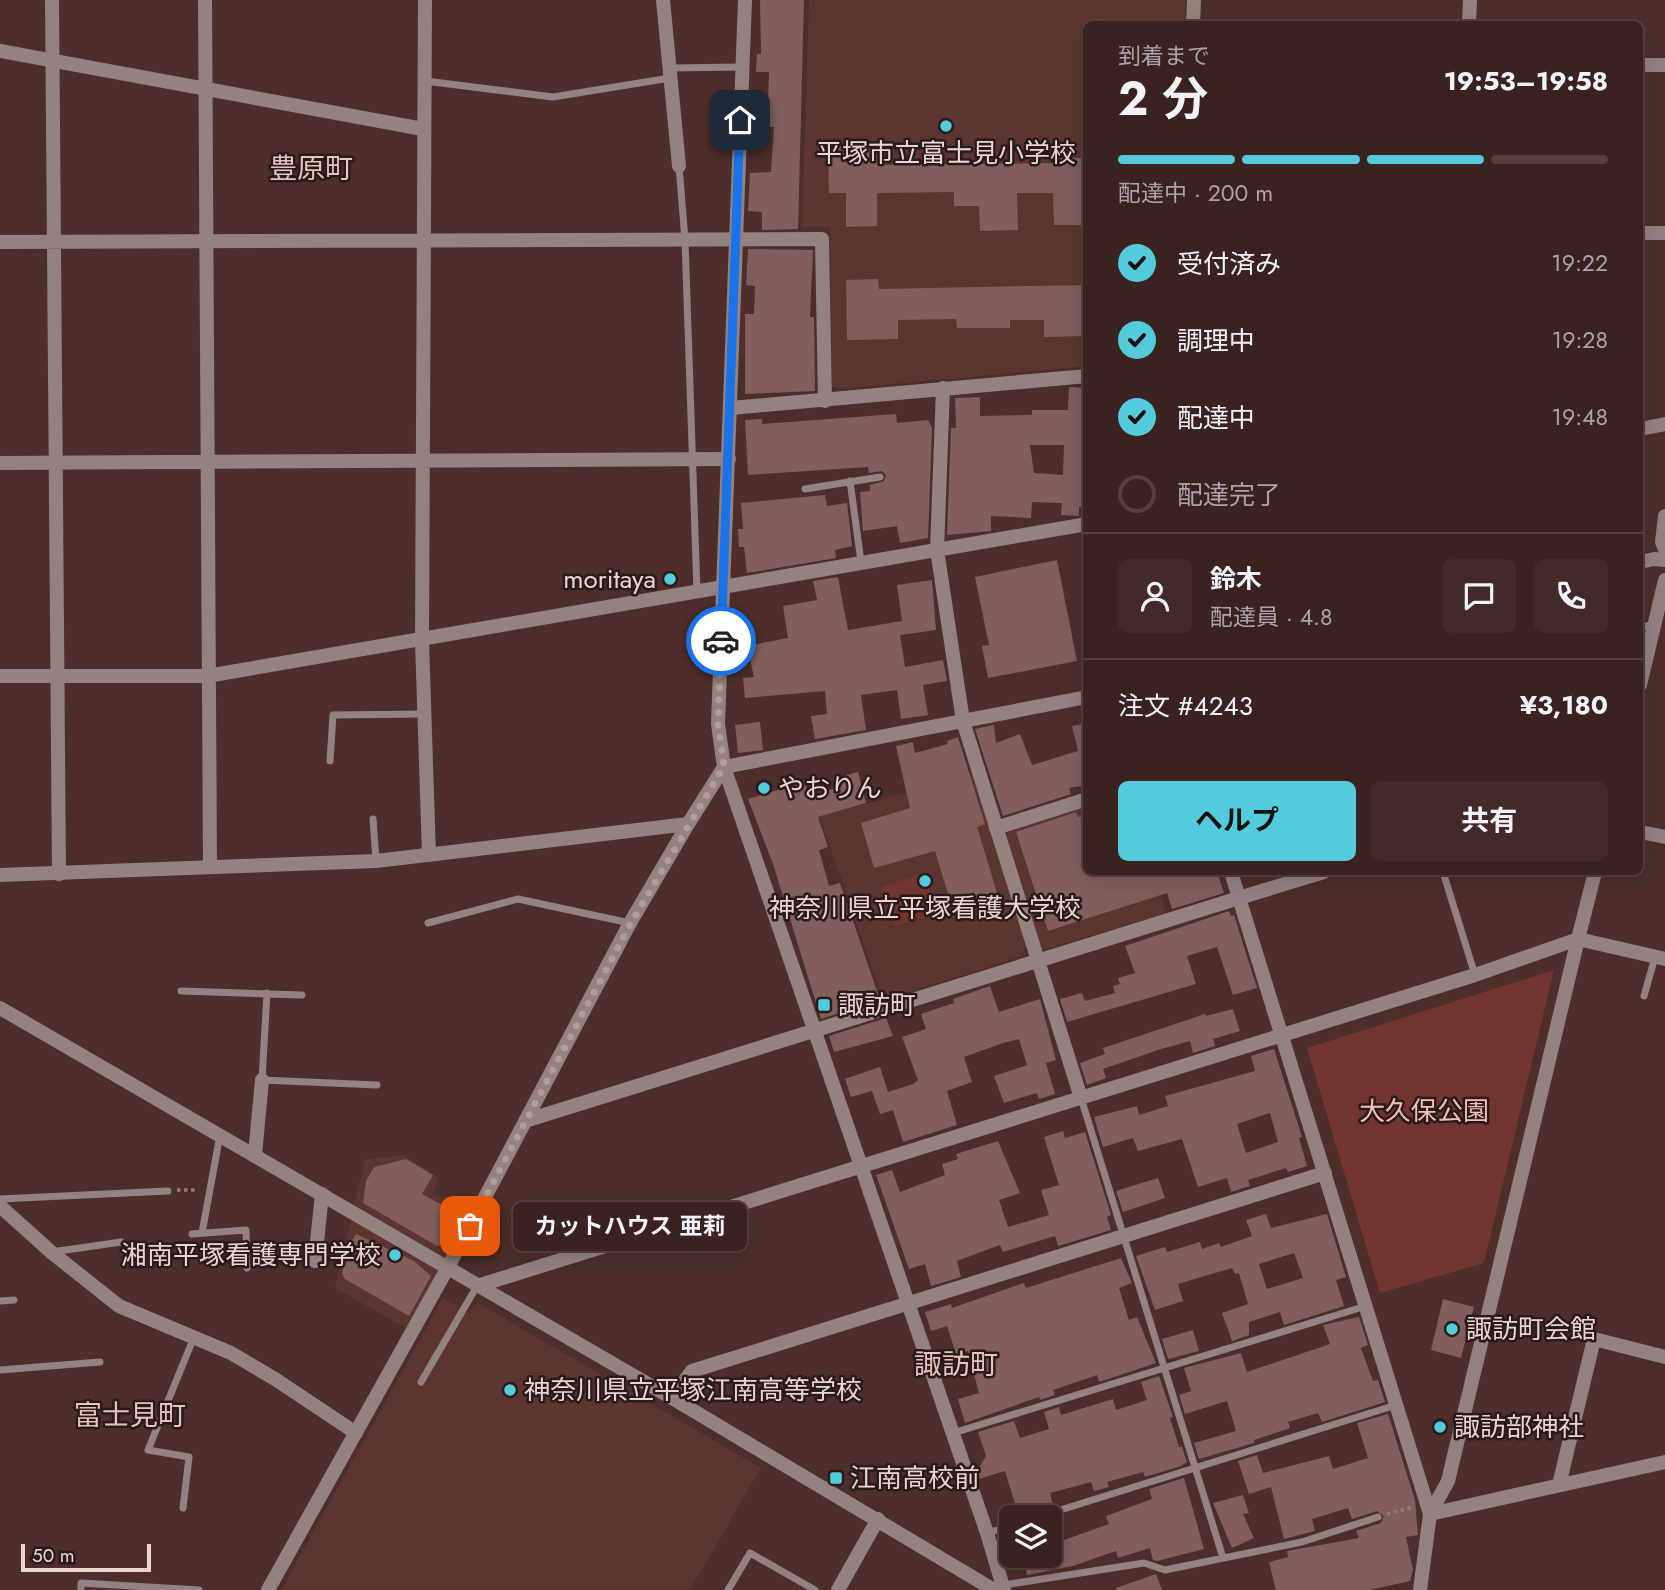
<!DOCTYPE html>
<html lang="ja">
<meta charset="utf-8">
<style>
:root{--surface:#3a2220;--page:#412a29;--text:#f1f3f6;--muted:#aba4a5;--line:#543f3e;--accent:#53cbdb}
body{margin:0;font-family:Jost,"Noto Sans JP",sans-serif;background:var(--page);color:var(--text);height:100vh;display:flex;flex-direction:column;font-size:26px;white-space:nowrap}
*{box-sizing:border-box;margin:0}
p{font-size:23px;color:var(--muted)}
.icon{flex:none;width:38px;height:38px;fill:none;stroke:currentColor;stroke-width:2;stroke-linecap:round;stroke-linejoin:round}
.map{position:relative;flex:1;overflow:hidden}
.drawer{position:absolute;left:1083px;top:21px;width:560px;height:854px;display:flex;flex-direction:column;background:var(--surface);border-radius:10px;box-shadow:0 7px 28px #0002,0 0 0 2px var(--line)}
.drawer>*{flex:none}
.controls{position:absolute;left:999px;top:1505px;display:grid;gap:14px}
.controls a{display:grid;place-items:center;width:63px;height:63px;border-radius:10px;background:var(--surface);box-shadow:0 7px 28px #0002,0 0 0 2px var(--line);font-size:35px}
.scale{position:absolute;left:21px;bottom:18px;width:130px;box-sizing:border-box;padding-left:7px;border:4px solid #ead5d2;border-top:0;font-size:19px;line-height:24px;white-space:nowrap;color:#ead5d2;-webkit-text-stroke:5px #291b19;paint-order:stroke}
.pin{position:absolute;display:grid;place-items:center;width:60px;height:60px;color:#fff;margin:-30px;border-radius:14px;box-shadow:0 4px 10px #0006}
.courier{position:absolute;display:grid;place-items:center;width:70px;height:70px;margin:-35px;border:5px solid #1a73e8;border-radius:50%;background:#fff;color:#222;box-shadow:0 2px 9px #0007}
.bubble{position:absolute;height:49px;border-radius:10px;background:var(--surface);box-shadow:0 7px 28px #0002,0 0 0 2px var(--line);font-size:23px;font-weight:700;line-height:49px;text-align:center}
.headline em{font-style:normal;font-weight:700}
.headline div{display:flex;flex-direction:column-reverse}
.headline{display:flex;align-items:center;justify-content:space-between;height:119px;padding:0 35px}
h1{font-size:46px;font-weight:700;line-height:52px}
.bar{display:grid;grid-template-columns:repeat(4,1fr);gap:10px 7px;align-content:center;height:84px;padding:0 35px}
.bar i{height:9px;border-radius:5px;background:var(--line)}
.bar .active{background:var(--accent)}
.bar p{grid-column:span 4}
.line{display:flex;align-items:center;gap:18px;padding:0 35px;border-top:2px solid var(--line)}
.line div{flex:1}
.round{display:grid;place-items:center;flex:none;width:74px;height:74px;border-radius:10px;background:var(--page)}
ol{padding:0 35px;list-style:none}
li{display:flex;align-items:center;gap:21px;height:77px}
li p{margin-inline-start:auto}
li .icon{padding:7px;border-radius:50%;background:var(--accent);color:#111;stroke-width:4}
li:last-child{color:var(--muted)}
li i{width:38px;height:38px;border:4px solid var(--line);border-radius:50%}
.action{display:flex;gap:14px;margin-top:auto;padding:14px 35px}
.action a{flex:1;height:80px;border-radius:10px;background:var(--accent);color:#111;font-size:28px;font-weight:700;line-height:80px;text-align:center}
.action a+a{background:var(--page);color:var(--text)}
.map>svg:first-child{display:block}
</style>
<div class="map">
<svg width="1665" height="1590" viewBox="0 0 1665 1590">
<rect width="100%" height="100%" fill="#4d2e2a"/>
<path fill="#5c3530" d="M809,0H1185V24H1087V366L840,389L832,386L830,227H802Z
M974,773L1027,945L1020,957L883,1001L820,817Z
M1087,805V872H1153L1166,913L1044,950L1038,947L1006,836L1009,830Z
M403,1155L439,1178L433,1194L472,1207L408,1329L335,1288L365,1159Z
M443,1298L468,1313L478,1303L761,1468L690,1590H281Z"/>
<path fill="#72352f" d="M924,873L937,914L894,927L881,887Z
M1554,970L1484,1263L1380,1293L1307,1048Z"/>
<path fill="#815e5a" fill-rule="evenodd" d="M760,0H804L798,229L762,230V212L748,211L750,173L771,172L774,127H767L769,72H756L757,54H761Z
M877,145V165L1053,163V158H1087V225H1054L1053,193H1017L1018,230L980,231L979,206H954V192L877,193V226L846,227V193H829L828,146Z
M748,249L813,250L810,317H814L815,391L745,394V314H754L755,286L746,285Z
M878,279L879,289L1087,285V336L1044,337V320H1010V328H957L956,319L898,320V339L847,340L846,280Z
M1069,387L1087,388V507H1079V516L1061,515L1062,503L1032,502L1031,518L991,516V531L947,535L951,428H956L955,398L980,397V416L1032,415V410H1068ZM1030,445H1064L1063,475L1034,473Z
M896,414L897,423L928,420L932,428L928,538L900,543L897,526L863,531L860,492L870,491V485L884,481L886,475L882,471L869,473L868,467L748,475L745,420L762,419V424Z
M825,495L827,506L847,503L852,546L835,550L836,558L747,573L744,547H739L738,529H743L741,503Z
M1057,560L1077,661L988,678L982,646L989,645L975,577Z
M838,577L848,630L902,621L897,585L932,580L936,630L900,635L905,667L943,660L947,681L923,685L928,715L901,719L897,690L861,695L866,730L815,739L811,716L827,714L825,691L745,698L743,678L754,677L747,646L788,638L783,606L817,600L813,581Z
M760,722L763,750L738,753L735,725Z
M1087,723V785L1069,788L1071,794L1003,816L975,729L994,725L996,743L1020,734L1032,765L1078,751L1072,726Z
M958,737L985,824L977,827L998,896L953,910L935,851L874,868L861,823L910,808L896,746L913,742L915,753L948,744L947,741Z
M858,772L866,803L818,817L828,847L819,850L829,886L840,883L880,1000L821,1019L773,864L748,799L804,782L809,796L839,787L836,778Z
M1076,812L1078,817L1087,815V872H1217L1224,893L1172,909L1167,893L1048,931L1016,832Z
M1229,911L1231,916L1234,915L1257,988L1233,995L1217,947L1187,956L1196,984L1067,1022L1060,999L1082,993L1085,1001L1115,993L1113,986L1120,984L1118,978L1135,973L1125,946Z
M990,986L999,1012L1040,999L1056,1060L1046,1063L1055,1094L1039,1099L1037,1093L1004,1103L994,1076L1027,1065L1019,1039L1003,1043L964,1057L972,1082L947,1091L957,1125L903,1142L893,1110L880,1114L872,1091L851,1097L845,1079L880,1067L888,1092L913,1084L918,1080L902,1037L926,1029L921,1014L954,1003L953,999Z
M1233,1009L1240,1031L1213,1039L1215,1046L1193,1053L1190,1041L1161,1049L1103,1069L1106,1078L1087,1085L1080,1063L1105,1054L1103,1048L1205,1014L1206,1016Z
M886,1018L893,1036L834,1052L829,1036Z
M1274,1049L1302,1137L1299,1138L1307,1166L1288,1172L1286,1168L1248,1180L1250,1186L1231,1192L1227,1178L1198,1187L1182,1139L1138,1151L1133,1138L1103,1147L1094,1117L1137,1106L1139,1115L1168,1106L1165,1096L1255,1071L1251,1056ZM1270,1113L1278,1142L1246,1153L1237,1124Z
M1063,1131L1065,1138L1085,1132L1111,1215L1107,1217L1111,1230L1058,1246L1055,1236L1003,1252L1000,1245L957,1261L961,1277L931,1286L925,1264L909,1269L876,1175L892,1170L900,1192L945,1175L942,1164L958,1159L956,1154L998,1141L1020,1193L999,1200L1008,1227L1049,1215L1041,1190L1059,1185L1044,1137Z
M406,1159L433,1175L422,1194L462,1216L446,1244L437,1246L363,1203L366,1181L374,1167Z
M1158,1178L1165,1198L1123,1212L1116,1191Z
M1266,1214L1271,1228L1327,1214L1346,1277L1336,1280L1344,1306L1284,1325L1280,1312L1249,1322V1335L1232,1341L1222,1313L1248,1304L1239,1273L1235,1274L1232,1268L1178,1284L1183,1301L1155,1310L1136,1256L1165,1247L1167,1252L1200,1242L1202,1249L1219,1243L1221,1247L1252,1236L1246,1220ZM1294,1253L1303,1278L1267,1289L1259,1264Z
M356,1234L414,1261L431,1276L409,1316L345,1279L342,1274L346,1256L344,1253Z
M1121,1258L1132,1283L1119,1288L1129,1320L1137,1317L1156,1363L1099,1382L1097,1375L1053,1390L1055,1395L1040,1400L1039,1397L965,1423L958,1399L979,1393L968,1351L956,1354L947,1326L931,1331L925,1312L951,1304L952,1308L1024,1283L1026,1288Z
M1443,1299L1474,1307L1461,1358L1431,1350Z
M1359,1317L1368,1345L1361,1348L1373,1381L1378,1380L1385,1402L1322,1422L1318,1413L1288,1422L1290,1428L1254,1440V1443L1199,1459L1194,1443L1236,1431L1227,1401L1185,1414L1179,1395L1191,1391L1184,1368L1241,1353L1247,1372L1330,1344L1323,1325Z
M1193,1330L1199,1351L1168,1359L1162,1339Z
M1159,1376L1173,1417L1170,1418L1179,1447H1182L1187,1462L1181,1466L1145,1477L1143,1472L1107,1482L1109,1487L1094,1491L1091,1482L1050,1493L1053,1506L1019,1517L1005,1471L979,1479L976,1473L986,1456L978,1432L1014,1421L1020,1438L1049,1429L1044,1412L1059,1407L1061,1415L1113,1399L1116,1410L1147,1400L1141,1382Z
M1388,1414L1415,1500L1418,1535L1406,1537L1413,1570L1410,1581L1369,1590H1276L1269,1562L1288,1557L1287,1551L1359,1538L1356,1531L1381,1523L1384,1516L1377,1511L1352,1519L1348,1508L1312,1519L1315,1531L1284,1539L1271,1487L1249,1494L1238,1461L1257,1455L1263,1473L1329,1456L1333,1469L1368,1458L1357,1423Z
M1184,1478L1204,1549L1157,1561L1153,1560L1150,1548L1118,1558L1116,1551L1073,1566L1027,1575L1023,1556H1050V1545L1109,1524L1106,1516L1152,1499L1149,1489Z
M1243,1495L1249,1513L1243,1514L1254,1538L1232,1548L1213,1503Z
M1156,1574L1162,1590H1116V1588Z"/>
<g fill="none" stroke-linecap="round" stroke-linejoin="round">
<path stroke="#937975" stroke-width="3.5" stroke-dasharray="3.5 3.5" stroke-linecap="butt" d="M177,1190H197
M1387,1514L1413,1507"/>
<path stroke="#938280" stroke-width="7" d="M669,68L742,67
M425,81L553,97L670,78
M679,166L685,240L697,592
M850,481L861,562
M805,489L880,477
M1640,628L1653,624
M330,761L333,715L424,714
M373,819L376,860
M1443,872L1475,975
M428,923L518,899L630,923
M181,991L302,995
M267,993L262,1080L377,1085
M1644,996L1655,957
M1081,1098L1223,1558
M0,1199L168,1191
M202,1233L220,1135
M192,1234L246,1230L247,1268
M52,1252L121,1242
M0,1301L14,1300
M0,1370L100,1362
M421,1382L477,1286
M953,1433L1366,1306
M183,1508L189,1457L148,1450L194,1337
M1038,1517L1396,1405
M987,1533L1012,1526
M1004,1585L1144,1563L1165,1570L1302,1542L1378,1517
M81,1590V1583L199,1590
M728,1590L750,1553L815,1590"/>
<path stroke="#938280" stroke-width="14" d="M52,0L59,874
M205,0L210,867
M425,0L422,641L429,855
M663,0L679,166
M1193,24L1194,0
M1469,24L1470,0
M0,51L423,129
M1640,65H1665
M1640,233H1665
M0,242L822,239L825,401
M943,388L937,550L963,721L1081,1098
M731,408L1087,376
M1640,429L1665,424
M0,463L729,459
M1640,562L1654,559L1665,560
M0,676H207L1087,524
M724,767L1087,697
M996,828L1087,799
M1640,832L1665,837
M1324,872L1239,898L1430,1514L1665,1462
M528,1120L1239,898L1231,872
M255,1155L262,1080
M0,1206L51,1252L119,1306L231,1353L275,1379L356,1433
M315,1261L322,1194
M672,1398L692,1371L1325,1173
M1559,1485L1594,1339L1665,1357
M268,1590L447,1269L630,923L688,824
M838,1590L878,1519
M1420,1590L1430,1514L1448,1481L1578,939L1665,959"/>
<path stroke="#938280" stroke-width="14" d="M745,0L718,724L724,767L987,1533L1004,1590
M1665,516L1662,542L1665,549
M1640,685L1665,580
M0,875L376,861L688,824L724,767
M0,1008L672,1398L994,1590
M477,1286L1475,975L1578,939L1595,872"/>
</g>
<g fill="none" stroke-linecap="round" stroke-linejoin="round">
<path stroke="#b39b97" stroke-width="7" stroke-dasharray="0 12.6" d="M470,1226L631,923L724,766L718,724L721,641"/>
<path stroke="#1a73e8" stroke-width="9" d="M721,641L740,120"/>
</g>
<g fill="#53cbdb" stroke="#291b19" stroke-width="2.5">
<circle cx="946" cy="126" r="7"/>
<circle cx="670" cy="579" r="7"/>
<circle cx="764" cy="788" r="7"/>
<circle cx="925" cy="881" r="7"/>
<rect x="817" y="998" width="14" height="14" rx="3.5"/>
<circle cx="395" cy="1255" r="7"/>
<circle cx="1452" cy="1329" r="7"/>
<circle cx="510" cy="1390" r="7"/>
<circle cx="1440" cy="1427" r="7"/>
<rect x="829" y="1471" width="14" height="14" rx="3.5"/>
</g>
<g text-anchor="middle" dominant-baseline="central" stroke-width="5" stroke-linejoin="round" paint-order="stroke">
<g font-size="26" fill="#ead5d2" stroke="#291b19" text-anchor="start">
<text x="946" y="153" text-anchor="middle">平塚市立富士見小学校</text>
<text x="656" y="579" text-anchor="end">moritaya</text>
<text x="778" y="788">やおりん</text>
<text x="925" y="908" text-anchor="middle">神奈川県立平塚看護大学校</text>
<text x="838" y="1005">諏訪町</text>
<text x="381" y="1255" text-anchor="end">湘南平塚看護専門学校</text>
<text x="1466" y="1329">諏訪町会館</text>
<text x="524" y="1390">神奈川県立平塚江南高等学校</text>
<text x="1454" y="1427">諏訪部神社</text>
<text x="850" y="1478">江南高校前</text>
</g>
<g font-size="26" fill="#f3bfb8" stroke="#291b19">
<text x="1424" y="1111">大久保公園</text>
</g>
<g font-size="28" fill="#eac2bc" stroke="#291b19">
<text x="311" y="168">豊原町</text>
<text x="956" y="1364">諏訪町</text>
<text x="130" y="1415">富士見町</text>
</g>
</g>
</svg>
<div class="controls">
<a><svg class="icon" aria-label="layers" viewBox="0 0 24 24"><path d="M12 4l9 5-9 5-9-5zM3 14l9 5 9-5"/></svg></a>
</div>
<div class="scale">50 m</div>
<div class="pin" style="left:470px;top:1226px;background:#ea580c"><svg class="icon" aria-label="bag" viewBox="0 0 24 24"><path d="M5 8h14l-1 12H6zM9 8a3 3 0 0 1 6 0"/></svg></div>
<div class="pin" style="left:740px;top:120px;background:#1f2937"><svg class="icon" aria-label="home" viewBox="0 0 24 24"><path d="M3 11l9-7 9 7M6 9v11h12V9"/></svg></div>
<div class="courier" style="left:721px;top:641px"><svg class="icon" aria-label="car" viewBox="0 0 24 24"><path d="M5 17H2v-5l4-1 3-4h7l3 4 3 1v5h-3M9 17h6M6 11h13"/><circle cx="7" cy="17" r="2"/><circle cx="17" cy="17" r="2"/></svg></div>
<div class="bubble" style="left:513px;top:1202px;width:234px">カットハウス 亜莉</div>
<section class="drawer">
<div class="headline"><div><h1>2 分</h1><p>到着まで</p></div><em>19:53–19:58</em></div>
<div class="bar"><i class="active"></i><i class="active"></i><i class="active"></i><i></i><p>配達中 · 200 m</p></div>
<ol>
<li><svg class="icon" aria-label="check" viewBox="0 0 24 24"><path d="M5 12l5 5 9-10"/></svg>受付済み<p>19:22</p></li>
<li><svg class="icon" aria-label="check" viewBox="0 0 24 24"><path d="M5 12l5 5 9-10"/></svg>調理中<p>19:28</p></li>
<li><svg class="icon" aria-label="check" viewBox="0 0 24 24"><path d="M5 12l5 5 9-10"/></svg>配達中<p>19:48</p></li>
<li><i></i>配達完了</li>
</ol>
<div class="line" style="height:126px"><a class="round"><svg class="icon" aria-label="person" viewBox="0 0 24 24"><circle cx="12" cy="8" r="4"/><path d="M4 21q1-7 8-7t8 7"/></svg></a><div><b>鈴木</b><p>配達員 · 4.8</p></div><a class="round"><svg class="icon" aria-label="chat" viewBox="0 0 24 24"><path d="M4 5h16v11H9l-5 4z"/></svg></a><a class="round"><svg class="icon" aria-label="phone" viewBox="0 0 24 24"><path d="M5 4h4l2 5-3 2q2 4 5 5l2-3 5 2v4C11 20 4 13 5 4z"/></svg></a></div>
<div class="line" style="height:91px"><div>注文 #4243</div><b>¥3,180</b></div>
<div class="action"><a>ヘルプ</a><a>共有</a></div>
</section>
</div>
